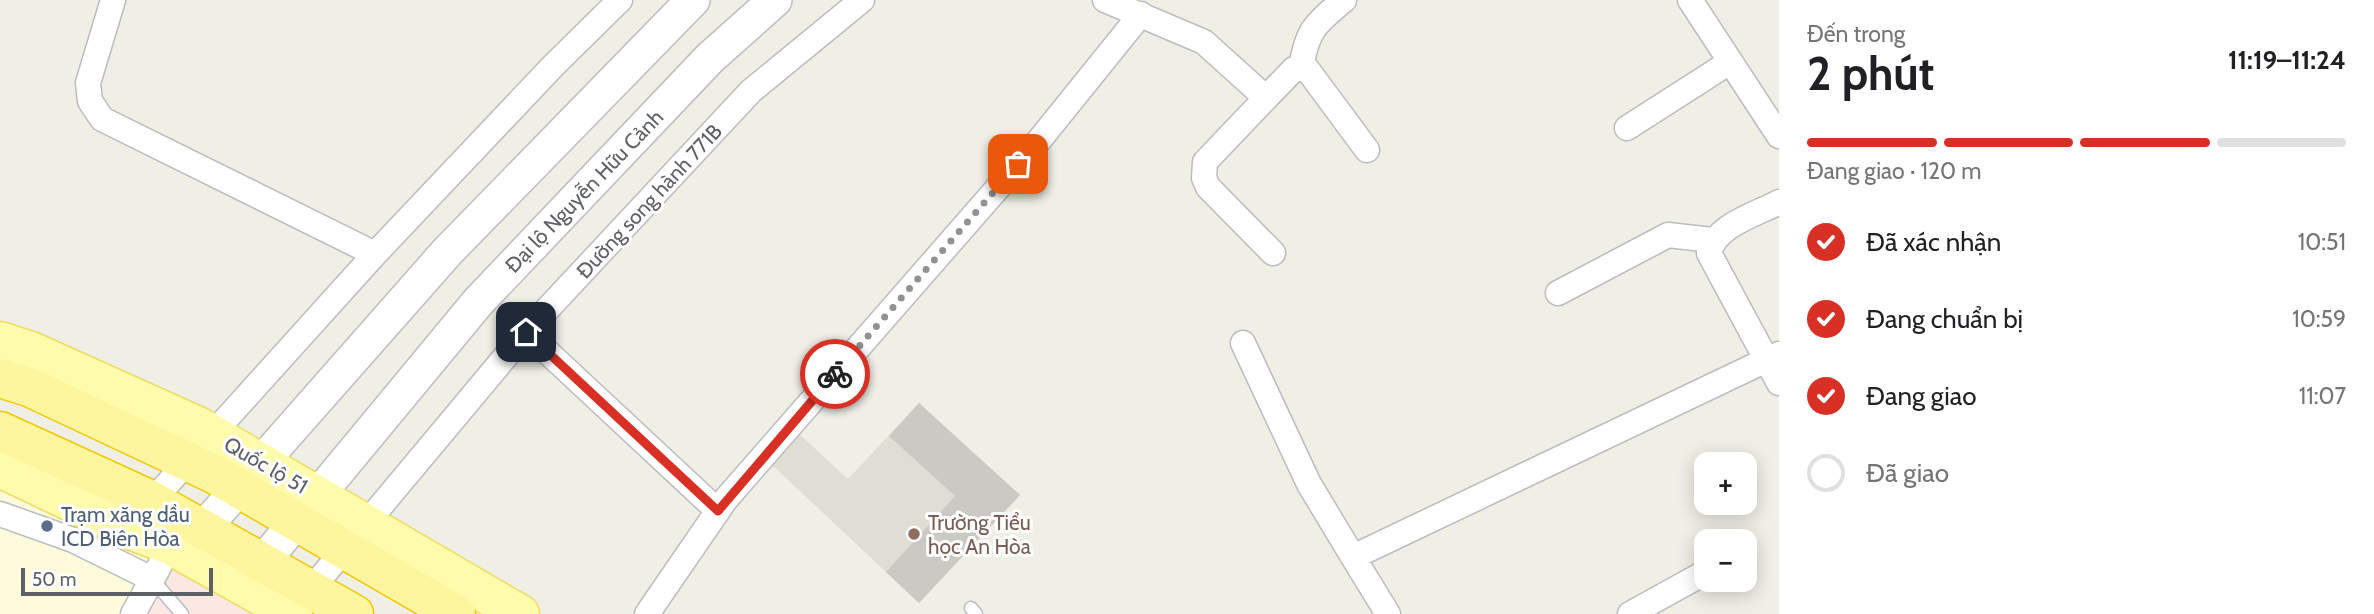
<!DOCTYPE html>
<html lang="vi">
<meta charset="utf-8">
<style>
:root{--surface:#fff;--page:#f6f6f6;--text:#202124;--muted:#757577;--line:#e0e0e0;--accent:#d93025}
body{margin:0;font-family:Cabin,sans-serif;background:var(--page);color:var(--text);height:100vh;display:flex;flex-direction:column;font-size:26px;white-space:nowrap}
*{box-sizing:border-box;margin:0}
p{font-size:23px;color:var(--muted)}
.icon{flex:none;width:38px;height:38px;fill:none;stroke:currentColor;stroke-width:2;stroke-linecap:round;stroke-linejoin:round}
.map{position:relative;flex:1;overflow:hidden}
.drawer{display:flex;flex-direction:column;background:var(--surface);width:595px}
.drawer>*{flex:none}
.buttons{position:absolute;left:1694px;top:452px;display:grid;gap:14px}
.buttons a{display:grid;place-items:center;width:63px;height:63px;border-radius:14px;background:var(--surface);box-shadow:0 4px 18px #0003;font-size:35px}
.scale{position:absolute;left:21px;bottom:18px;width:192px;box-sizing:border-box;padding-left:7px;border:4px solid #5d6066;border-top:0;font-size:19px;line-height:24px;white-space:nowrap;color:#5d6066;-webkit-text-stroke:5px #fff;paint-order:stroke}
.pin{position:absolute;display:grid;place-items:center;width:60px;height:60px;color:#fff;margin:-30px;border-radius:14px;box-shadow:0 4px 10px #0006}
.courier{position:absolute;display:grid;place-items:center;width:70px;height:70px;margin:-35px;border:5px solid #d93025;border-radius:50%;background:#fff;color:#222;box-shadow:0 2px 9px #0007}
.summary em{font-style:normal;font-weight:800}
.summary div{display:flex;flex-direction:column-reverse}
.summary{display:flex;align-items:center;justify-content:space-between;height:119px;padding:0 28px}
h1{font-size:46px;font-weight:800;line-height:52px}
.bar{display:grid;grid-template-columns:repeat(4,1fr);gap:10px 7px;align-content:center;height:84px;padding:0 28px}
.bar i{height:9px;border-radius:5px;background:var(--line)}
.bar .current{background:var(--accent)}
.bar p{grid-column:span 4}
ol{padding:0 28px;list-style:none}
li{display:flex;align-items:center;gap:21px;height:77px}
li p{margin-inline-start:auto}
li .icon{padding:7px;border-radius:50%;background:var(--accent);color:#fff;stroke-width:4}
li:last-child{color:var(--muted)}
li i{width:38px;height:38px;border:4px solid var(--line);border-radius:50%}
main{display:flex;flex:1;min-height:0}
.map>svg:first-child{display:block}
</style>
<main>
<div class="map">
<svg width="1779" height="614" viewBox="0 0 1779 614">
<rect width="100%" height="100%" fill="#efefe6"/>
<path fill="#fefadc" d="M0,483L156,555L123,614H0Z"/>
<path fill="#dfded4" d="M919,403L1020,495L919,603L770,463L797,432L848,479Z"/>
<path fill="#fbe8e3" d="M171,562L265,614H144Z"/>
<path fill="#cac9c3" d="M919,403L1020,495L919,603L886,572L955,496L889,436Z"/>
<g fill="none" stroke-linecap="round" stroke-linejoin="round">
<defs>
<path id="service" d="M152,579L182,614
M971,608L976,614"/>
<path id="minor" d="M113,0L88,83L90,101L102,119L375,254
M1105,0L1204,42L1266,98L1205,162L1204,178L1208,187L1273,253
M1690,0L1779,136
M1301,68C1307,30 1315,24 1344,0
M1266,98L1294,69H1307L1367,150
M1627,128L1730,62
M1779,202C1755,215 1716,225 1709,253L1779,383
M1558,293L1668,235L1712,240
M526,332L718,511
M1243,343L1309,484L1353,557
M143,511L375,254L553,66L620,0
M0,514L73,540L152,579
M303,599L526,332L751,91L862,0
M133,614L160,565
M647,614L726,499L1037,143L1141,14
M1388,614L1353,557L1779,354
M1630,614L1706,572"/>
<path id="secondary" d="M186,548L447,252L693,0
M247,581L478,302L710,58L775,0"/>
<path id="primary" d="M0,341L31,351L198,426L520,614
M0,468L130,530L170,545L293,614"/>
<path id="trunk" d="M0,378L29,387L214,474L456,614
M0,431L151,500L354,614"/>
</defs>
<use href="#service" stroke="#babcc1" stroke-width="15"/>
<use href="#minor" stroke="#babcc1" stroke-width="27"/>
<use href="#secondary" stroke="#bbbdc3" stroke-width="36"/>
<use href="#primary" stroke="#f1db5d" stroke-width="41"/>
<use href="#trunk" stroke="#f3c802" stroke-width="41"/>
<use href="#service" stroke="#fff" stroke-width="12"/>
<use href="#minor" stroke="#fff" stroke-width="24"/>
<use href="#secondary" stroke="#fff" stroke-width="33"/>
<use href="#primary" stroke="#fefcac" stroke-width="38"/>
<use href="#trunk" stroke="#fdf69e" stroke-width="38"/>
</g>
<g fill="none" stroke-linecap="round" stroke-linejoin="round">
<path stroke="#909293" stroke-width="7" stroke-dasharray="0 12.6" d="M835,374L1018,164"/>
<path stroke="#d93025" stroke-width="9" d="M526,332L718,511L835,374"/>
</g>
<circle fill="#5c6f8a" stroke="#fff" stroke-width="2.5" cx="47" cy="526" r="7"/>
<circle fill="#8d6e63" stroke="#fff" stroke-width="2.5" cx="914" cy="534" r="7"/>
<g text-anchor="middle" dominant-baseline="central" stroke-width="6" stroke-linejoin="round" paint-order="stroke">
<g font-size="21" fill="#5d6066" stroke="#fff">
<text transform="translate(584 191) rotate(-46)">Đại lộ Nguyễn Hữu Cảnh</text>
<text transform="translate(649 201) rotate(-47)">Đường song hành 771B</text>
<text transform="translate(266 465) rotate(30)">Quốc lộ 51</text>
</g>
<g font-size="21" fill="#4e5e75" stroke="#fff" text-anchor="start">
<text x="61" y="514">Trạm xăng dầu<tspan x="61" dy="24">ICD Biên Hòa</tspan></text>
</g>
<g font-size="21" fill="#785e54" stroke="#fff" text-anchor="start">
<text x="928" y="522">Trường Tiểu<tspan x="928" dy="24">học An Hòa</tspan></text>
</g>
</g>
</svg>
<div class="buttons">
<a>+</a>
<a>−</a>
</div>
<div class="scale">50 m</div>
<div class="pin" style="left:1018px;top:164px;background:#ea580c"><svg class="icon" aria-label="bag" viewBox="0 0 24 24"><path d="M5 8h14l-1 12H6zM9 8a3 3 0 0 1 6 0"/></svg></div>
<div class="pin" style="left:526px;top:332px;background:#1f2937"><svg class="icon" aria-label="home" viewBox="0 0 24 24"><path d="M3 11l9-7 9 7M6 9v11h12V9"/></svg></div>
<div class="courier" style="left:835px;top:374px"><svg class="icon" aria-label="bike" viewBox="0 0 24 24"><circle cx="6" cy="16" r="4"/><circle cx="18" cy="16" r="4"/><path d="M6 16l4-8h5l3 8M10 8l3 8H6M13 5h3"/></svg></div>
</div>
<section class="drawer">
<div class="summary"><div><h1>2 phút</h1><p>Đến trong</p></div><em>11:19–11:24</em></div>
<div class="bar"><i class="current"></i><i class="current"></i><i class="current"></i><i></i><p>Đang giao · 120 m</p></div>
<ol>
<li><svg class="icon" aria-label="check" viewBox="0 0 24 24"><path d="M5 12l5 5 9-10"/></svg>Đã xác nhận<p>10:51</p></li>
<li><svg class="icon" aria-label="check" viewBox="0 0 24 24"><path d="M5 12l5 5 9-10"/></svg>Đang chuẩn bị<p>10:59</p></li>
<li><svg class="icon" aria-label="check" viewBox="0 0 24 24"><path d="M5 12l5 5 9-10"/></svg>Đang giao<p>11:07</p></li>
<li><i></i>Đã giao</li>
</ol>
</section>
</main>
